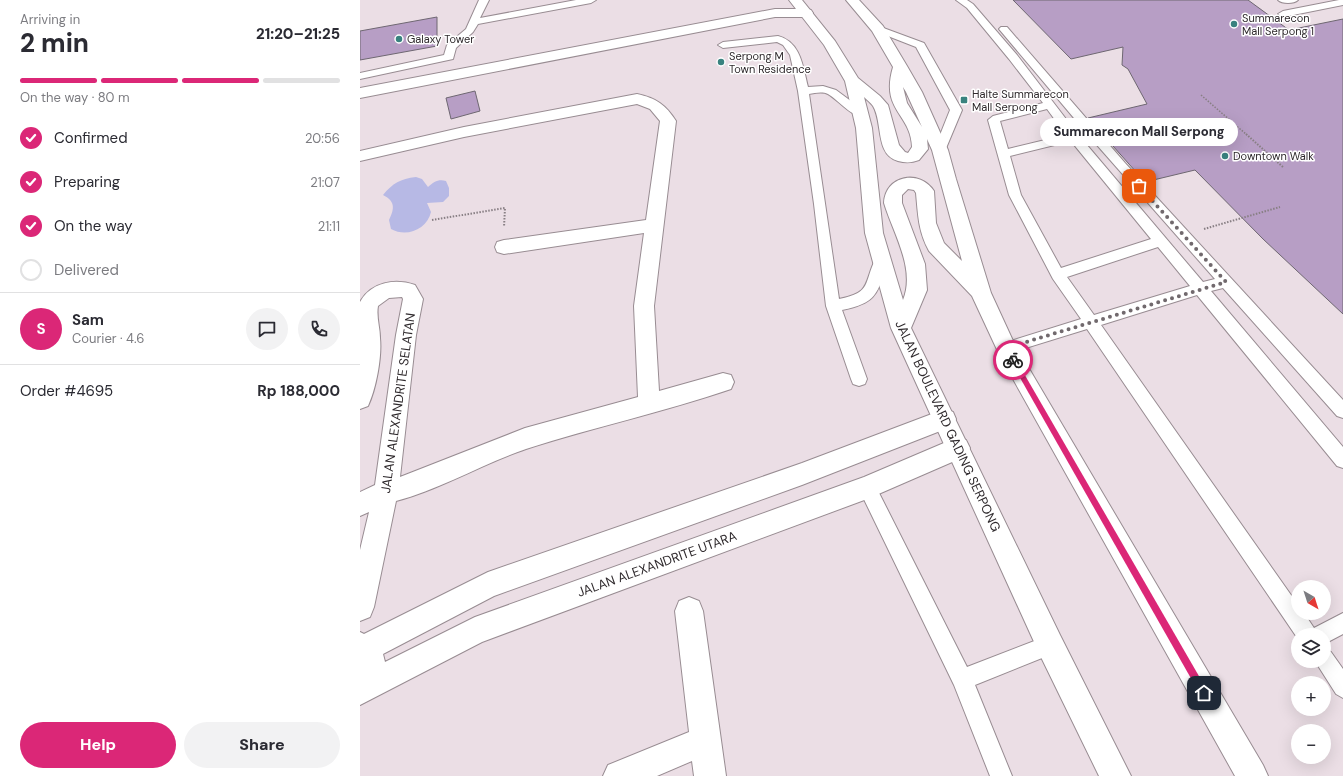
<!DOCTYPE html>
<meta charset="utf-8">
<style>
:root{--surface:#fff;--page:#f2f2f3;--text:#2b2b33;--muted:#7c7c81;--line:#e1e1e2;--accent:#db2777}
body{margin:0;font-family:"DM Sans",sans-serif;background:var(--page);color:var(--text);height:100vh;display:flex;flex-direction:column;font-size:15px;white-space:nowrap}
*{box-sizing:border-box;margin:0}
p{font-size:13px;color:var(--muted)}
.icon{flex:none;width:22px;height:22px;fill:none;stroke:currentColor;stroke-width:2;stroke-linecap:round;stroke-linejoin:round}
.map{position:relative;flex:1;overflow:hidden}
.sheet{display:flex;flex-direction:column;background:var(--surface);width:360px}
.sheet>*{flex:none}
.needle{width:26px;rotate:141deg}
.buttons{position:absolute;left:931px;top:580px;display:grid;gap:8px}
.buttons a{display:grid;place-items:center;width:40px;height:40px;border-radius:50%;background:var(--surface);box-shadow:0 4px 16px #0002;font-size:20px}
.pin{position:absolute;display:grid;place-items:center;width:34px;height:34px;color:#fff;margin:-17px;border-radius:8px;box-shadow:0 2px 6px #0006}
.courier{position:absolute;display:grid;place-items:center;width:40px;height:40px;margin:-20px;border:3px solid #db2777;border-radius:50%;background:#fff;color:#222;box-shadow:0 1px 5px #0007}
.bubble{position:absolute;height:28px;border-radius:14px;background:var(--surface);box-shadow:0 4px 16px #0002;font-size:13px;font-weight:800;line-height:28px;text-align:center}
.summary em{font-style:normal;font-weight:800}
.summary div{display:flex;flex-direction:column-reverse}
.summary{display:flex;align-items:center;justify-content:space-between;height:68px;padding:0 20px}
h1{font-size:26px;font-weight:800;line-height:30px}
.bar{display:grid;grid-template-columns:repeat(4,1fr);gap:6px 4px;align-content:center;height:48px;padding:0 20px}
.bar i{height:5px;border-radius:3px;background:var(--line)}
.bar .current{background:var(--accent)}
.bar p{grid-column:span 4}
.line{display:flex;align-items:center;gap:10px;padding:0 20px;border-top:1px solid var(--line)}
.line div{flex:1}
.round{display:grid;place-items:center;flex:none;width:42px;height:42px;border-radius:21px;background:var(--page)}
ol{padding:0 20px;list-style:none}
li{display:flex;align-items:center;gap:12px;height:44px}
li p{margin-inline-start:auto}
li .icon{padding:4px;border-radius:50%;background:var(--accent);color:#fff;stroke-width:4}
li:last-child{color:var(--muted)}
li i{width:22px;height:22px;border:2px solid var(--line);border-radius:50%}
.primary-button{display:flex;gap:8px;margin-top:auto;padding:8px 20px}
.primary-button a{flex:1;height:46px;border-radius:24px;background:var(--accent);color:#fff;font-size:16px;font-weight:800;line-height:46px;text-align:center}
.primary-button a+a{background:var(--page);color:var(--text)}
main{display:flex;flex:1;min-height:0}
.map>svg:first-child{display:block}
</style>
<main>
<section class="sheet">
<div class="summary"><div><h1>2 min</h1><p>Arriving in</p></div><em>21:20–21:25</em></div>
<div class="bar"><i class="current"></i><i class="current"></i><i class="current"></i><i></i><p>On the way · 80 m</p></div>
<ol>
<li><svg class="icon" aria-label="check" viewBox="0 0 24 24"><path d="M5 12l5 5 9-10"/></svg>Confirmed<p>20:56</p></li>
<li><svg class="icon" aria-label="check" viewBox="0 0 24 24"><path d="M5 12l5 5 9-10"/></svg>Preparing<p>21:07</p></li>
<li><svg class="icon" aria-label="check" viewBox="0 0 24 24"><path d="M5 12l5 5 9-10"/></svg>On the way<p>21:11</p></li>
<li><i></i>Delivered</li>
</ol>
<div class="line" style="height:72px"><b class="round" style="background:var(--accent);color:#fff">S</b><div><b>Sam</b><p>Courier · 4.6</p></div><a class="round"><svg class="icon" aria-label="chat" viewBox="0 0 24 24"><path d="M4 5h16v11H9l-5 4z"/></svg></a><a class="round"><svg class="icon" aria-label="phone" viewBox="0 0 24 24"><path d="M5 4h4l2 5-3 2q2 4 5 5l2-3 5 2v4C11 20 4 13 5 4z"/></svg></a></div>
<div class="line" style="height:52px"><div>Order #4695</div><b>Rp 188,000</b></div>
<div class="primary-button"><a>Help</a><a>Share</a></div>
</section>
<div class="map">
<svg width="983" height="776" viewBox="0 0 983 776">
<rect width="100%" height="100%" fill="#ebdee5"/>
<path fill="#b7b9e5" d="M56,177L62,179L68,187C74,182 78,179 86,181L89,188V196L83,202L67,203L71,212C67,229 47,238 31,229L29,220C35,208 35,201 23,195C33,183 40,179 56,177Z"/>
<path fill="#b79ec5" stroke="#6e6771" d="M653,0H888L929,30L983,19V314L903,239L835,170L785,182L728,118L787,104L768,69L762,65L763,47L711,59Z
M77,17V46L0,60V31Z
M115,91L120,111L91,119L86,98Z"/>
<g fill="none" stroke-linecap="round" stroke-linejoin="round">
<defs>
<path id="service" d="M119,0H129L120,18L216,0H236L231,3L118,24L113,32L96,48L93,59L0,79V73L84,55L87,45L106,29Z
M596,0H607L613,4L657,55L716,132L724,130L639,29L641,27H647L765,163L983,400V418L977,416L863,288L851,291L983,447V468L977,466L837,295L741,325L938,605V613H944L954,628L983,613V634L964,644V635H938V639L727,329L646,354L641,352L638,348L641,344L721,319L693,279L649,195L628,120L633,116L683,103L649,59L607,8ZM687,109L706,135L648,149L640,121ZM729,136L855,279L843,282L721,138ZM711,141L791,239L701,268L661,195L650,156ZM798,247L830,286L734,315L707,277Z
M918,0H938C934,4 922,4 918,0Z
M979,0H983V5L923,17L918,14L923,11Z
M518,26L564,43L602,110L584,153H576L574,150L590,110L556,47L515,31L513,29Z
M418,36C441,42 443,67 448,87L463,86L476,90L507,113L505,115C492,119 479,100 468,94C462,91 455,93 449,94L479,299C513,292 503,283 516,258L521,257L526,258L528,262C517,294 517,303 482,310L507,379L505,384L499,386L493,384L491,379L466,306L454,204L438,91L430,55L423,45L417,42L363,48L358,45L363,42Z
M507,479L513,481L607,667L690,635L697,638L700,645L697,652L615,685L652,776H630L594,685L498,487L501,481Z
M964,649L971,652L983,669V698L976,694L955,661H964Z"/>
<path id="minor" d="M277,94C296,98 306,105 316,121L294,306L299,391L363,373L371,375L374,382L371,389C304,412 234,427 166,449C122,464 81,489 36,501L14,607L10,617L0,621V550L9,512L0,516V492L15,485L36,335L43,299L42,297L29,298L18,306C16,317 20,327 20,338C22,357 16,389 8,406L0,409V302C11,282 35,278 55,285L63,299L56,335L40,477L165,428L278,397L274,306L284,233L144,254L137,252L135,247L137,242L144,240L286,220L300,121L290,109L277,104L104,137L0,161V151L104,127Z
M585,409L593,412L596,419L593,426L442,485L134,596L23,654L25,662L115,617L504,477L598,437L606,440L610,448L606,456L507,499L122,642L0,705V632L4,634L128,572L442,463Z
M329,597L339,601L343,611L366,776H334L332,761L297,776H243L248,765L329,732L315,611L319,601Z"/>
<path id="tertiary" d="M415,9H446L451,10L453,13L451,16L446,17H415L0,98V88Z"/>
<path id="primary" d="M429,0H442L475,41L498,78L520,96L528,105L539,145L545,152L548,153L552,147C551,113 520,111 533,67L512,31L486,0H499L523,26L547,66L562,92L588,150L596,179L631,293L654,343L903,765L908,776H875L639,354L612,296L569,251C558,231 558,214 556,193L554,190L548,189L542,195V203L565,264L567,290L551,328L700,635L771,776H739L680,655L531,328L505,233L496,128L485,81L464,45ZM543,87L546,92L562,127L547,103ZM504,97C507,100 511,103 513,106C523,122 515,155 538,161C546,163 551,163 559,160L568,149L567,139L572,150L602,261L584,243L576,223L574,191C560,169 525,175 524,203C533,233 556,269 543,300L523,233L512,128Z"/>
</defs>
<use href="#service" stroke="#988c92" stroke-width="2"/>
<use href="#minor" stroke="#988c92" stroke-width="2"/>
<use href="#tertiary" stroke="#988c92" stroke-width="2"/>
<use href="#primary" stroke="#988c92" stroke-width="2"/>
<path stroke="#887f84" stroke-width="1.5" stroke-dasharray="1.5 1.5" stroke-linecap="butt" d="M841,95L887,135"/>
<path stroke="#887f84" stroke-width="2" stroke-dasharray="1.5 1.5" stroke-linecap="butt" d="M886,134L923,167
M72,220L145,208L144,227
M844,229L920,207"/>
<use href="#service" fill="#fff" fill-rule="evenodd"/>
<use href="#minor" fill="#fff" fill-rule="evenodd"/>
<use href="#tertiary" fill="#fff" fill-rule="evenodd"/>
<use href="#primary" fill="#fff" fill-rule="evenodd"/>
</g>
<path fill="#db2777" d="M653,357L655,358L847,690L848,693L847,696L844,698L841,696L651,362V358Z"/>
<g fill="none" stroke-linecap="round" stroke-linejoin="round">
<path stroke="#71696d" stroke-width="4" stroke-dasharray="0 7.2" d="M653,360L646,348L866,282L779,186"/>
</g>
<g fill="#39827f" stroke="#fff" stroke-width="1.5">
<circle cx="874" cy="24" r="4"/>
<circle cx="39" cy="39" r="4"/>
<circle cx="361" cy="62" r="4"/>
<rect x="600" y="96" width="8" height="8" rx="2"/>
<circle cx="865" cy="156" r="4"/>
</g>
<g text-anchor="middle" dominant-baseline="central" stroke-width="3" stroke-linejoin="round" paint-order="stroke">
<g font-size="11" fill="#2f2a2d" stroke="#fff" text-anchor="start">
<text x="882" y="18">Summarecon<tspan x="882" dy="13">Mall Serpong 1</tspan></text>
<text x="47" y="39">Galaxy Tower</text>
<text x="369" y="56">Serpong M<tspan x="369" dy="13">Town Residence</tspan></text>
<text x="612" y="94">Halte Summarecon<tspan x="612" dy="13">Mall Serpong</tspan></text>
<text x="873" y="156">Downtown Walk</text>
</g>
<g font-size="13" fill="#2f2a2d" stroke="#fff">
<text transform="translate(38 403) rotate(-82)">JALAN ALEXANDRITE SELATAN</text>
<text transform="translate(588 426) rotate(65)">JALAN BOULEVARD GADING SERPONG</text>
<text transform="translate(297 564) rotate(-20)">JALAN ALEXANDRITE UTARA</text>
</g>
</g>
</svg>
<div class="buttons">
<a><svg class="needle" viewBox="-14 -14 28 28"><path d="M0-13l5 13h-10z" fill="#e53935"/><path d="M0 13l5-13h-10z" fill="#7c7c81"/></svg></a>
<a><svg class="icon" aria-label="layers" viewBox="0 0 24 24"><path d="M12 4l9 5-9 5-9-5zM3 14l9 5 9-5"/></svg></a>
<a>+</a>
<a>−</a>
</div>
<div class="pin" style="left:779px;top:186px;background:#ea580c"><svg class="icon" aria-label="bag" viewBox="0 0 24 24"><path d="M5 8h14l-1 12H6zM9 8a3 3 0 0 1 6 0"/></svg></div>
<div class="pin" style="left:844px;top:693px;background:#1f2937"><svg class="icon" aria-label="home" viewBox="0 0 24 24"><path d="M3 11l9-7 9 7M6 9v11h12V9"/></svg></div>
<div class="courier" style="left:653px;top:360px"><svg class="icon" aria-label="bike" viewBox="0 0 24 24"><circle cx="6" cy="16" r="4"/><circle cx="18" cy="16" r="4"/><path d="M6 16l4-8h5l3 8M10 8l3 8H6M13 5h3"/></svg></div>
<div class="bubble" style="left:680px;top:118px;width:198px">Summarecon Mall Serpong</div>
</div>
</main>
